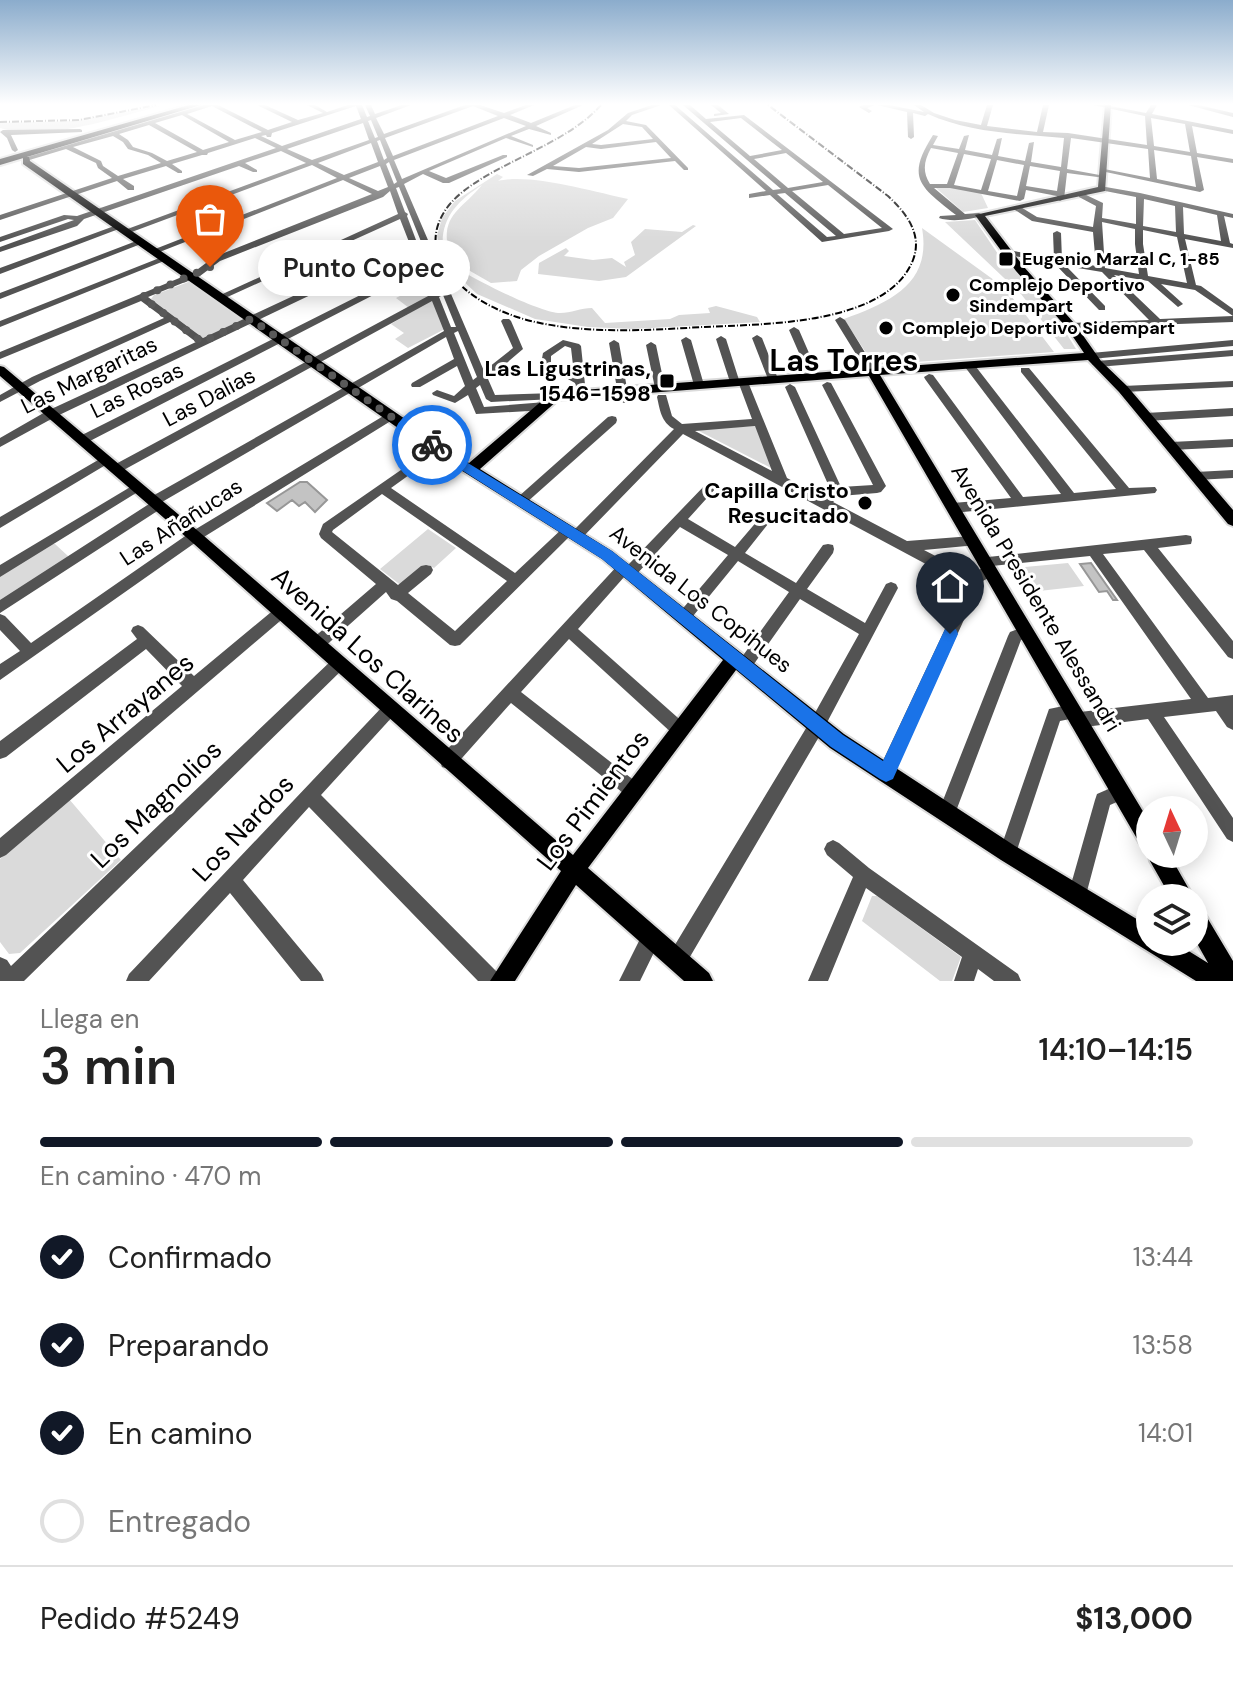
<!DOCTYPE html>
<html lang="es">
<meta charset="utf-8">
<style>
:root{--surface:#fff;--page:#f6f6f6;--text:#222;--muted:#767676;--line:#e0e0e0;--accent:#111827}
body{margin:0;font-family:"DM Sans",sans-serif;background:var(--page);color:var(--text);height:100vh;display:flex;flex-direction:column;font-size:30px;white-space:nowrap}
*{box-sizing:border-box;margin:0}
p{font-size:26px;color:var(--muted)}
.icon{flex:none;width:44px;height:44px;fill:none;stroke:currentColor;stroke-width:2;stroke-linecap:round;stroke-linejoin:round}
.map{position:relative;height:981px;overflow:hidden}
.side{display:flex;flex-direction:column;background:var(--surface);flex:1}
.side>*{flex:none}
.needle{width:52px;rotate:356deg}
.buttons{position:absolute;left:1136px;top:796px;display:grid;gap:16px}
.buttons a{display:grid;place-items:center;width:72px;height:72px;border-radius:50%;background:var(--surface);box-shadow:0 4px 20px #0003;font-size:40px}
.pin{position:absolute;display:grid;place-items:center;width:68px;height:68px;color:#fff;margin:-82px -34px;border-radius:50% 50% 50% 0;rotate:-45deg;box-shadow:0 0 8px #0007}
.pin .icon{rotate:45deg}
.courier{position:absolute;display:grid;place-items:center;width:80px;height:80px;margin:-40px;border:6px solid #1a73e8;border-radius:50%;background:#fff;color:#222;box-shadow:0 2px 10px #0007}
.bubble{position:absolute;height:56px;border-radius:28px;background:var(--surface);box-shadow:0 4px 20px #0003;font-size:26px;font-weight:600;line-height:56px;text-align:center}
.overview em{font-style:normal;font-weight:600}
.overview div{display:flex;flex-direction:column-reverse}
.overview{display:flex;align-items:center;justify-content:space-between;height:136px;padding:0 40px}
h1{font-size:52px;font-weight:600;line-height:60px}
.bar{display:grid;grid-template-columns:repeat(4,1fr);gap:12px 8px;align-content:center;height:96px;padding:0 40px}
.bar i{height:10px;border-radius:6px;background:var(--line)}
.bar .selected{background:var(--accent)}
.bar p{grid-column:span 4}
.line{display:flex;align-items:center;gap:20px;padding:0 40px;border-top:2px solid var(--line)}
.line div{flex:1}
ol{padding:0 40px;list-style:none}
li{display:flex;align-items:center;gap:24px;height:88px}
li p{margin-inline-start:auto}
li .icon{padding:8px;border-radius:50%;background:var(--accent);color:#fff;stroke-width:4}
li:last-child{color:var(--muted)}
li i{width:44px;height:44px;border:4px solid var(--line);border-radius:50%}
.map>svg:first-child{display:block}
</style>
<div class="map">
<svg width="1233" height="981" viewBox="0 0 1233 981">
<rect width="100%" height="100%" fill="#fff"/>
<path fill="#dadada" d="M164,105C116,117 49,142 0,128V123L73,121Z
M497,174L503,177L498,181C530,173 594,192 628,199L613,218L588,228L539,256L521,270L517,281L491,283L451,260C437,215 460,212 482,185C454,203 436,224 445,259C459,273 540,313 560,313C571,313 581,308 592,308L605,323L670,319L679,315L710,313L708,308L716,306L757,317L760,322L633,329L588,327L535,319L477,294L443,262L437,236L442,218L455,201Z
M951,187L981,193L988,208L963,212L936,188Z
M975,220L1002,260L1015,267L1070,331L1068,336L1076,349H1064L1021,294L945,222Z
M693,225L696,226L626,277L599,281L538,274L539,263L566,248L569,251L564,256L593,260L612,258L626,267L624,262L635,255L631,242L645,229L682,232Z
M922,228L1005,288L1054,352L874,365L844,319C890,302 932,284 922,228Z
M191,281L244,319L203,338L151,299L154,295Z
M425,283L445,329L408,348L395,339L404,333L391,324L413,311L396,298Z
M757,426L773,469L695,429Z
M428,529L456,548L434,568L428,565L403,587L380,569Z
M49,544H55L68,556L67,560L0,603V575Z
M1068,563L1084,586L1039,591L1025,567Z
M69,799L121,860L20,953L9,954L0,942V859Z
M872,896H877L961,957L952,981H940L862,921Z"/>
<path fill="#c3c3c3" stroke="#979797" stroke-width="2" d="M300,482H307L327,500L315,512L305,502L299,506L292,500L277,511L267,503Z
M1091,563L1117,600H1113L1107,591L1099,592L1080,564Z"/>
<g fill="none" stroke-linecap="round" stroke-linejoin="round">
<defs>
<path id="major" d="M1105,105H1111L1105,191L985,216L1024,267L1075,324L1101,361L1127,386L1233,510V526L1228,524L1119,392L1088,360L880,375L1150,823V854H1169L1194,898H1171L1150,861L1148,851L1143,849L869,376L558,400L480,469L612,551L844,734L1015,846L1150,927V942H1174L1208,963L1194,938V906L1202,909L1233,961V981H1196L1001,860L830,748L736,670L588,868L709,973L713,981H684L576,885L515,981H490L561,871L194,544L0,376V366L4,367L204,536L573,855L723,660L602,559L432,452L23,164V157H29L30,161L469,463L551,393L555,392L1084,353L1067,328L1016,271L975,215L1098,187Z"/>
<path id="highway" d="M189,105H201L0,165V159Z"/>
</defs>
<use href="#major" stroke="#dbdbdb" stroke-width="4"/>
<use href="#highway" stroke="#dbdbdb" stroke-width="4"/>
<path fill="#535353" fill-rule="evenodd" d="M204,105H218L268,130L292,122L257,105H265L298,120L323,113L307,105H315L327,112L348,105H362L367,117L370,116L365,105H371L375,114L402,105H411L376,118L384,134L465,105H480L504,113L526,105H534L510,115L531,123L575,105H583L536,126L551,133V135L529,129L511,136L533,145V147L506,138L429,171L446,178L503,155H507V157L449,183H443L423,174L404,184L484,371L513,348L501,321L503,319H509L511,321L523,349L488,379L495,395L555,393L560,396L555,399L491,402L486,399L480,385L476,388L484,407L546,402L551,406L546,410L476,414L468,395L455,403L433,395L432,393L437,390L454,396L465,386L457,366L420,387H412L411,385L412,383L454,359L446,337L162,502L164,505L162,508L0,613V600L149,504L147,501L149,498L444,331L432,301L120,472H112L110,469L112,466L430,295L420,271L86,443L82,444L76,440L78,437L418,266L411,247L55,417L0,447V438L47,411L196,342L170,322L40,381L0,402V395L32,377L164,318L141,301L0,359V352L194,272L214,257L372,194L343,180L157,253L150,251L337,178L312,165L129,233L122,231L306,163L281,151L245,163L257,170V172H253L239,166L84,219L77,226L0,252V247L74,220L68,219L0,242V237L64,215L77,216L276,148L255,138L208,153L207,155H202L172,164L182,171V173H178L166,166L123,179L134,186V190H128L117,181L0,220V215L112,178L98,168L96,163L66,149L26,161L24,160V158ZM212,106L262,132L235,140L187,114ZM356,106L361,119L282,146L261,136L266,135L267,137H271L272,133ZM473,106L498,116L393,156L385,138ZM182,115L229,142L203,150L155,123ZM504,118L526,126L402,179L394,160ZM371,120L378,137L375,138L368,121ZM363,123L369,140L312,160L287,149ZM149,125L197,152L167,161L152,153L133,147L128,140L119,134ZM113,136L123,142L128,149L148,155L161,163L118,176L103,166L101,161L73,147ZM380,140L387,158L384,160L377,141ZM371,143L378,162L344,175L318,163ZM389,162L397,182L394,184L386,164ZM380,166L388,187L378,191L349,178ZM399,187L441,291H437L418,244L419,242L416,240L407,216L408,214L405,212L396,188ZM390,191L398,214L216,297L217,299H223L400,219L409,242L203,338L148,297L200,276L220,261L383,197ZM443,295L456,327H451L439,297ZM458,331L477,377L473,380L454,333Z
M652,105H661L632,115L626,121L646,125L688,168V170H684L675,161L579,172L547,169L533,176L527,175L608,130L628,113ZM623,124L642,127L653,139L601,145L592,144ZM656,142L671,158L579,168L553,166L586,147L601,149Z
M669,105H675L773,190L781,189L683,105H690L706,119L744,115L893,229L889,231L822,242L770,195L749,198V194L766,191ZM741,118L782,150L750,156L710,122ZM786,153L823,182L788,188L754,159ZM828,185L882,228L844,234L792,191ZM785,193L836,236L827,237L777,194Z
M711,105H718L729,114L714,116V114L721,113Z
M863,105H875L867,108L872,111L869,113L859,107Z
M877,105H889L924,112L914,105H921L934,113L955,120L981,125L987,105H993L987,126L1037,132L1043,105H1049L1043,132L1068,133L1147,145L1145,116L1093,105H1105L1146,113L1151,105H1157L1152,114L1233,130V134L1192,126L1197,153L1233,159V163L1197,157L1204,190L1200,192L1101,171L1104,169L1150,178L1148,149L1071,138L1067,169L1105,176V178L1067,173L1064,199L1060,201L1056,199L1057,196L1026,190L1024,199L1020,201L950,188H934L965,214L979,213L983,215C972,220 950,222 939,218L940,216L956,215C919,186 906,178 933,135L938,136L933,145L959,149L964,136L969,135L965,150L992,155L997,139L1002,138L998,156L1025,161L1029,143L1034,142L1031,162L1061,167L1064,138C1019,134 970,133 928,114L925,116L913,113L914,137L911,139L908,137L907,112ZM1151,118L1185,124L1190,152L1154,146ZM931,148L958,153L947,184H930C922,171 924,161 931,148ZM1154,150L1191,156L1196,187L1157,179ZM964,154L991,159L981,190L954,185ZM997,160L1024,165L1017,196L988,191ZM1030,166L1060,171L1057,191L1026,186Z
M1188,105H1198L1233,113V117Z
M80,129L82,130V132L11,135L18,150L15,152L12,150L7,138L0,132L3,130Z
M1100,186L1140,193L1233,214V218L1224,216L1230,243L1233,244V248L1185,239L1196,285L1201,286L1233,309V316L1195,290L1161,284L1181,302L1183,304L1178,307L1148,281L1114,275L1160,319L1233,316V322L1068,328V324L1071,323L1149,320L1102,272L1066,266L1105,306V310H1099L1055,264L1004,254V250H1007L1054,258L1053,233L1057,231L1061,233L1062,260L1096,266L1093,232L1032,221L1012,208L1019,206L1037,217L1093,227L1096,206L1079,197V193H1082L1103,203L1102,218L1136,224V197L1100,190ZM1144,199L1175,206L1176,232L1143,226ZM1183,207L1217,215L1221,241L1184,234ZM1102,222L1135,229V244L1139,274L1105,268ZM1143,230L1177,237L1187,283L1148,276L1143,244Z
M117,225L124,227L0,274V268Z
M139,240L146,242L0,299V293Z
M162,257L169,259L0,327V321Z
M840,317L845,320L877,372L876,374H868L867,372L835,320Z
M794,327L799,330L819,376L818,378L814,379L809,376L789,330Z
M757,335L762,338L778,379L777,381H769L768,379L752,338Z
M721,336L726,339L739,380H747L748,382L787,478L826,499L831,491L785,387L790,384L795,387L841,487L873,485L822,385L827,382L831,383L886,486L881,492L877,493L840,496L833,502L907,541L972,536L977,537L978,541L977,545L924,550L947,562L949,566L947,570L942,571L937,570L683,434L580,540H572L570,536L460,645L455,646L450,645L397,601L391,599L386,592L322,649L317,650L312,649L310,644L312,639L376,584L321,538L319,534L323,524L437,445L443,449L441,452L391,488L515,573L564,527H572L574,530L674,429C661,422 660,410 657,397L658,395H666L672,416L682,424L752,419L739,384L735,385L730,382L716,339ZM755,426L772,471L695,431ZM382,494L507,581L455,631L408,593L431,574L433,570L431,566L426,565L421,566L398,585L332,532L333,530Z
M686,337L691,340L704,385L703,387L699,388L694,385L681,340Z
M563,340L579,344L581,346L586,394L585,396H577L575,383L541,364L543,353ZM565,346L571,348L574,374L551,363V356Z
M614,340L619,343L629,400L624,403L619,400L609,343Z
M1233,340V346L1091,359L1086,356L1091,353Z
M651,342L656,345L665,388L660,391L655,388L646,345Z
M1233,350V356L1097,367L1092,364L1097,361Z
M969,362L973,363L1074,493L1116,489L1021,372V368H1029L1129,488L1155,487L1157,490L1155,493L953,513L949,511L947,508L949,505L953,503L1011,498L925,379L924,377L929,374L933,375L1023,497L1061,494L965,367L964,365Z
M1233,381V387L1123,392L1118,389L1123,386Z
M1233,408V416L1146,421L1141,417L1146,413Z
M390,412L394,413L395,416L394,419L199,540L0,680V664L20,651L0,630V614L5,616L31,643L191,532Z
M612,416L616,417L617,420L616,423L526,503H518L516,500L518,497L608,417Z
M1233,439V447L1171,450L1165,446L1171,442Z
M105,456L109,457L111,460L109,463L0,528V517Z
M1233,470V478L1196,480L1190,476L1196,472Z
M712,481L716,482L718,485L716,488L688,519L735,547L764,513H772L774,516L772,519L745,553L796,583L823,545L828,544L833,545L834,549L833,553L807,589L865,623L886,584L891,582L896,584L898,588L823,730L684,967L677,970L670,967L667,960L670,953L811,720L859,634L800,599L749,671L744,673L739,671L737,666L739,661L789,592L738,561L689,621L684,623L679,621L677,617L679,613L728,555L680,527L635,576L630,577L625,576L578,629L686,725L688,730L686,735L680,738L674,735L569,639L521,692L640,785L642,791L640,797L634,799L628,797L511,703L454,767L448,769L442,767L440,761L442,755L619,564L624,563L629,564L708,482Z
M137,483L141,484L143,487L141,490L0,577V565Z
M1186,535L1191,536L1192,540L1191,544L1158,548L1233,641V659L1228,657L1144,550L1103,554L1208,698L1233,695V730L1227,727L1216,711L1164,717L1233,818V842L1227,839L1148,719L1077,728L1071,725L1070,719L1060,721L1014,859L1008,862L1002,859L999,853L1049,709L1073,704L1078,706L1080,712L1191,699L1090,556L992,566L996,571L994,575L981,582L892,779L886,781L880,779L878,773L880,767L969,578L971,574L984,567L979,566L977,562L979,558Z
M281,606L286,608L288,612L286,616L6,855L0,858V838L182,686L146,649L6,757L0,759V741L137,639L131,631L133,627L138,625L143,627L194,676L276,608Z
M1026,626L1031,628L1033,632L1031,636L1021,640L953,819L947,822L941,819L938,813L1008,636L1010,632Z
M338,657L343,659L345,664L343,669L24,981H0V957L7,960L11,966L333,659Z
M389,703L394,705L397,710L394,715L321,795L499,974L502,981H478L309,807L243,880L321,974L324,981H301L230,893L149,981H126L129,974L384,705Z
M1120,784L1126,786L1128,792L1126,798L1110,805L1086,895L1084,902L1077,904L1070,902L1068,895L1095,800L1097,794Z
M833,840L839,843L869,868L1018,974L1021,981H994L978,969L974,981H954L962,957L866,888L828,981H808L853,877L827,855L824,849L827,843Z
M651,928L658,931L661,938L640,981H619L644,931Z"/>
<use href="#major" fill="#000" fill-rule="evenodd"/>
<use href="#highway" fill="#000" fill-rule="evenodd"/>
<path stroke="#000" stroke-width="2" stroke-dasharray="7 2 1 2" stroke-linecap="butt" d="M601,105C561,151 468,169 443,214C432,233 433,253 447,270C468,299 505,316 540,323C593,334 649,330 703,327C761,324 887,326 913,260C923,234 906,213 888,196L768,105
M0,122L79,120L156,105"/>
</g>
<linearGradient id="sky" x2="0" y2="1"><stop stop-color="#8baccc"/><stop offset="0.43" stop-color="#fff"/><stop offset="1" stop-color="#fff" stop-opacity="0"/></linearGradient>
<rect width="1233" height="242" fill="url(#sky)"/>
<path fill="#1a73e8" d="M432,441L612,551L843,735L883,761L945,629H956L958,634L893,779L886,782L880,779L831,747L602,559L427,448V442Z"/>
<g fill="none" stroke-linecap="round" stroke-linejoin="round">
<path stroke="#595959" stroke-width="8" stroke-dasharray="0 14.4" d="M210,267L142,297L202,342L251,319L432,445"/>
</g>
<g fill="#000" stroke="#fff" stroke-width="3">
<rect x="998" y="251" width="16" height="16" rx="4"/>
<circle cx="953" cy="295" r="8"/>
<circle cx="886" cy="328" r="8"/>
<rect x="659" y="373" width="16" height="16" rx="4"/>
<circle cx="865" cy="503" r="8"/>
</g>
<g text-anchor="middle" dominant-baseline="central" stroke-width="6" stroke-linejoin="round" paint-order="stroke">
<g font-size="18" font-weight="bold" fill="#000" stroke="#fff" text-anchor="start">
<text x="1022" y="259">Eugenio Marzal C, 1-85</text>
<text x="969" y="285">Complejo Deportivo<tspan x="969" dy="21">Sindempart</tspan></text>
<text x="902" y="328">Complejo Deportivo Sidempart</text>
</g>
<g font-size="22" font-weight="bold" fill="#000" stroke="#fff" text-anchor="end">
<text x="651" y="368">Las Ligustrinas,<tspan x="651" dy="25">1546-1598</tspan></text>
<text x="849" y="490">Capilla Cristo<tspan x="849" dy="25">Resucitado</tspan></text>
</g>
<g font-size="22" fill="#000" stroke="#fff">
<text transform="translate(89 375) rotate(-26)">Las Margaritas</text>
<text transform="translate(137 390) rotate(-26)">Las Rosas</text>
<text transform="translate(209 397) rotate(-28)">Las Dalias</text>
<text transform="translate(181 522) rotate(-33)">Las Añañucas</text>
<text transform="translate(1036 598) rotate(59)">Avenida Presidente Alessandri</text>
<text transform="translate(701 599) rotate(38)">Avenida Los Copihues</text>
</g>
<g font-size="26" fill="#000" stroke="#fff">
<text transform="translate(368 655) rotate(42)">Avenida Los Clarines</text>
<text transform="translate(125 713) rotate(-40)">Los Arrayanes</text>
<text transform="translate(593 800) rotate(-53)">Los Pimientos</text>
<text transform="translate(156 804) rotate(-44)">Los Magnolios</text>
<text transform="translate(243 828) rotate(-47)">Los Nardos</text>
</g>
<g font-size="30" font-weight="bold" fill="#000" stroke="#fff">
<text x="844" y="360">Las Torres</text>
</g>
</g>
</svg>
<div class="buttons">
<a><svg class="needle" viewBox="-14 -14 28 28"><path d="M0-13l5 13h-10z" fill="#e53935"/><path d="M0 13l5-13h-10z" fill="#767676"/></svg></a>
<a><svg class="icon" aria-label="layers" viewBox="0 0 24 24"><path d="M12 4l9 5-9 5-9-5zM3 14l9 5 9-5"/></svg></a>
</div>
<div class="pin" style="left:210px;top:267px;background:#ea580c"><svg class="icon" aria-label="bag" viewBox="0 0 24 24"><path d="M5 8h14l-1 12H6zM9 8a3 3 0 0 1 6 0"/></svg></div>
<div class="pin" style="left:950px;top:634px;background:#1f2937"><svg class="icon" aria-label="home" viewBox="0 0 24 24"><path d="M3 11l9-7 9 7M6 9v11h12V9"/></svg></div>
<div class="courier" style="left:432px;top:445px"><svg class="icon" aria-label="bike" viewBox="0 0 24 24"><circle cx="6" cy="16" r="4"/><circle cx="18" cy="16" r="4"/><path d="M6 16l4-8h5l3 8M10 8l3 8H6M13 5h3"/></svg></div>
<div class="bubble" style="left:258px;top:240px;width:212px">Punto Copec</div>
</div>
<section class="side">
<div class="overview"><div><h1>3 min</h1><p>Llega en</p></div><em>14:10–14:15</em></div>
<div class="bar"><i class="selected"></i><i class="selected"></i><i class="selected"></i><i></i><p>En camino · 470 m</p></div>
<ol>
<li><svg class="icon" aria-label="check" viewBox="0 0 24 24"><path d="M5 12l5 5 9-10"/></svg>Confirmado<p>13:44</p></li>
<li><svg class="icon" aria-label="check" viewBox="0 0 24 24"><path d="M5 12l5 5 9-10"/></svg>Preparando<p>13:58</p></li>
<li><svg class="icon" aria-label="check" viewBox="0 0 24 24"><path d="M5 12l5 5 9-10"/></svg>En camino<p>14:01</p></li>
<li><i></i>Entregado</li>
</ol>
<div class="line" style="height:104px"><div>Pedido #5249</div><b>$13,000</b></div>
</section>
